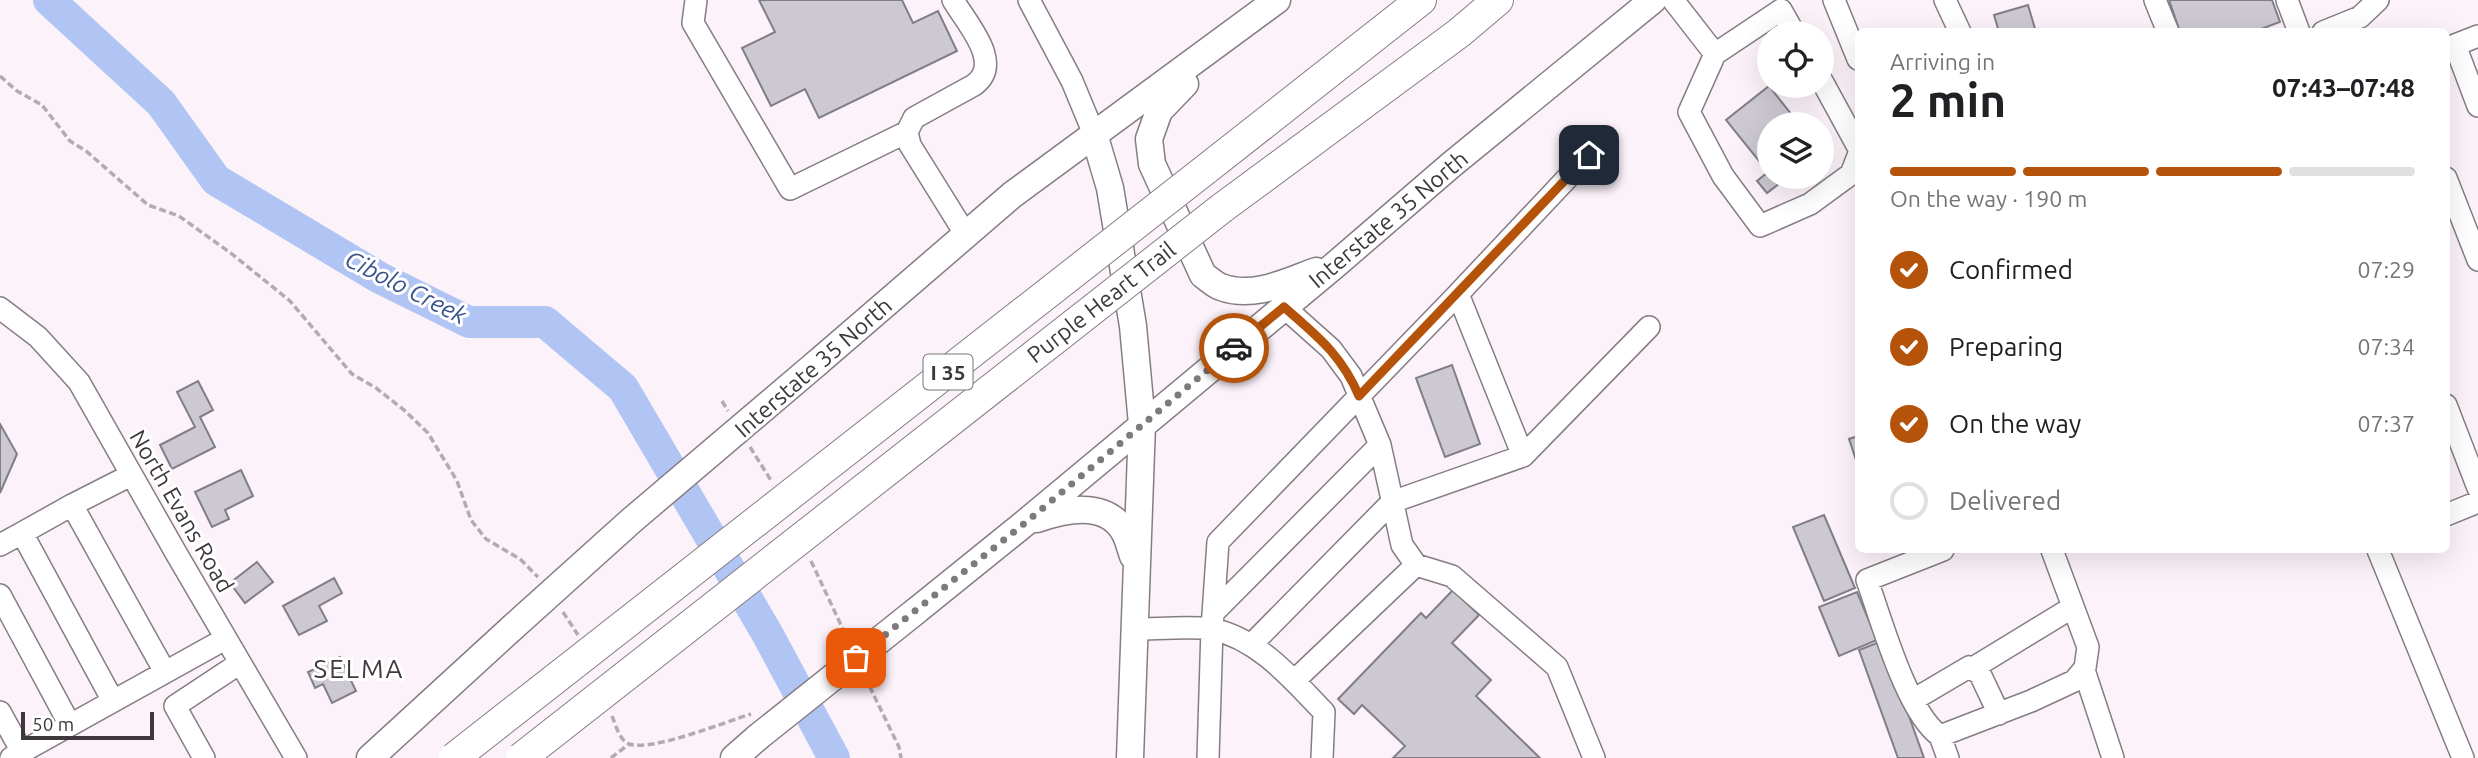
<!DOCTYPE html>
<meta charset="utf-8">
<style>
:root{--surface:#fff;--page:#f2f2f2;--text:#202124;--muted:#757577;--line:#e0e0e0;--accent:#b45309}
body{margin:0;font-family:Ubuntu,sans-serif;background:var(--page);color:var(--text);height:100vh;display:flex;flex-direction:column;font-size:26px;white-space:nowrap}
*{box-sizing:border-box;margin:0}
p{font-size:23px;color:var(--muted)}
.icon{flex:none;width:38px;height:38px;fill:none;stroke:currentColor;stroke-width:2;stroke-linecap:round;stroke-linejoin:round}
.map{position:relative;flex:1;overflow:hidden}
.panel{position:absolute;left:1855px;top:28px;width:595px;height:525px;display:flex;flex-direction:column;background:var(--surface);border-radius:10px;box-shadow:0 7px 28px #0002}
.panel>*{flex:none}
.buttons{position:absolute;left:1757px;top:21px;display:grid;gap:14px}
.buttons a{display:grid;place-items:center;width:77px;height:77px;border-radius:50%;background:var(--surface);box-shadow:0 7px 28px #0002;font-size:35px}
.scale{position:absolute;left:21px;bottom:18px;width:133px;box-sizing:border-box;padding-left:7px;border:4px solid #3c383b;border-top:0;font-size:19px;line-height:24px;white-space:nowrap;color:#3c383b;-webkit-text-stroke:5px #fff;paint-order:stroke}
.pin{position:absolute;display:grid;place-items:center;width:60px;height:60px;color:#fff;margin:-30px;border-radius:14px;box-shadow:0 4px 10px #0006}
.courier{position:absolute;display:grid;place-items:center;width:70px;height:70px;margin:-35px;border:5px solid #b45309;border-radius:50%;background:#fff;color:#222;box-shadow:0 2px 9px #0007}
.summary em{font-style:normal;font-weight:700}
.summary div{display:flex;flex-direction:column-reverse}
.summary{display:flex;align-items:center;justify-content:space-between;height:119px;padding:0 35px}
h1{font-size:46px;font-weight:700;line-height:52px}
.bar{display:grid;grid-template-columns:repeat(4,1fr);gap:10px 7px;align-content:center;height:84px;padding:0 35px}
.bar i{height:9px;border-radius:5px;background:var(--line)}
.bar .active{background:var(--accent)}
.bar p{grid-column:span 4}
ol{padding:0 35px;list-style:none}
li{display:flex;align-items:center;gap:21px;height:77px}
li p{margin-inline-start:auto}
li .icon{padding:7px;border-radius:50%;background:var(--accent);color:#fff;stroke-width:4}
li:last-child{color:var(--muted)}
li i{width:38px;height:38px;border:4px solid var(--line);border-radius:50%}
.map>svg:first-child{display:block}
</style>
<div class="map">
<svg width="2478" height="758" viewBox="0 0 2478 758">
<rect width="100%" height="100%" fill="#fcf2fa"/>
<g fill="none" stroke-linecap="round" stroke-linejoin="round">
<path stroke="#b0c5f4" stroke-width="32" d="M49,0L161,103L216,180L380,278L469,322H545L623,388L768,635L834,758"/>
</g>
<path fill="#ccc9d3" stroke="#817e88" stroke-width="2" d="M759,0H902L913,23L938,11L957,51L819,118L805,89L771,106L742,48L775,32Z
M2169,0H2272L2280,22L2253,32H2180Z
M2028,5L2036,32H1999L1994,15Z
M1769,86L1799,124H1769V177H1788L1767,193L1757,181L1768,172L1726,120Z
M1452,365L1480,444L1445,457L1416,378Z
M198,381L213,410L200,417L215,447L172,469L160,445L195,427L177,392Z
M0,424L17,454L0,493Z
M1858,436V466L1849,439Z
M241,470L253,496L225,510L229,519L212,527L195,492Z
M1824,515L1855,588L1824,601L1793,527Z
M257,562L273,582L245,603L230,583Z
M334,578L342,593L319,606L327,621L299,635L283,606Z
M1453,590L1479,615L1452,643L1491,680L1476,696L1540,758H1393L1405,746L1362,705L1354,714L1338,699L1421,613L1426,618Z
M1857,592L1877,640L1839,656L1819,607Z
M1882,641L1924,758H1898L1859,650Z
M340,657L356,691L332,703L323,684L315,688L308,672Z"/>
<g fill="none" stroke-linecap="round" stroke-linejoin="round">
<defs>
<path id="minor" d="M696,0L693,23L790,189L907,132
M953,0C967,24 1004,63 974,85L914,118L907,132L910,145L966,235
M1029,0L1072,81L1094,134
M1673,0L1715,54L1781,10L1794,33
M1834,0L1858,59
M1945,0L1960,32
M2155,0L2168,32
M2287,0L2299,32
M2323,32L2360,17L2378,0
M2455,45L2478,106
M2446,52L2455,45L2478,36
M1715,54L1689,112L1723,176L1760,226L1810,204L1851,174L1858,156
M1822,81L1858,147
M2446,178L2478,260
M1458,294L1589,155
M1284,307L1331,349L1351,376L1380,445L1402,545L1416,565L1452,576L1557,667L1594,758
M0,308L38,337L79,382L176,553L296,758
M2446,405L2478,488
M1523,456L1649,327
M72,505L131,475
M2446,515L2478,502
M22,533L72,505L165,672
M0,545L22,533L113,701
M1943,550L1867,580C1881,619 1907,713 1940,736L2031,701L2074,681L2085,668L2088,647L2052,550
M2378,550L2463,758
M0,595L70,725
M1213,613L1380,445
M1135,629C1156,629 1193,626 1212,629C1259,639 1292,679 1324,712L1322,758
M1973,668L2073,607
M2084,670L2113,758
M1294,681L1416,565
M1913,700L1969,667L1980,674L1999,714
M0,712L22,752
M1940,736L1948,758
M11,758L225,639
M204,758L175,706L240,663
M1208,758L1212,629L1218,542L1458,294L1523,456L1392,502L1252,644"/>
<path id="major" d="M1185,84L1159,111L1149,139L1152,164L1203,275C1209,279 1215,285 1221,287C1253,299 1286,282 1316,271
M1094,134L1110,188L1133,326L1142,424L1130,758
M817,363L1012,195L1277,0
M1037,519C1064,510 1104,500 1123,530C1128,537 1130,548 1133,556
M916,611L1025,523L1335,265L1451,165L1653,0
M370,758L512,628
M734,758L758,737"/>
<path id="highway" d="M1205,170L1421,0
M1222,208L1459,33L1498,0"/>
</defs>
<use href="#minor" stroke="#867d84" stroke-width="24"/>
<use href="#major" stroke="#867d84" stroke-width="29"/>
<use href="#highway" stroke="#867d84" stroke-width="32"/>
<path stroke="#b3abb2" stroke-width="3.5" stroke-dasharray="7 3.5" stroke-linecap="butt" d="M0,76L17,91L42,105L70,141L86,151L148,205L179,216L232,254L290,301L352,374L376,388L404,410L428,433L457,481L471,520L486,539L520,559L538,577
M722,401L728,411
M750,447L772,482
M811,561L848,640
M563,612L578,635
M865,677L899,747L901,758
M612,716C616,725 619,740 629,744C651,752 725,722 751,714
M611,758L629,744"/>
<use href="#minor" stroke="#fff" stroke-width="21"/>
<use href="#major" stroke="#fff" stroke-width="26"/>
<use href="#highway" stroke="#fff" stroke-width="30"/>
<defs>
<path id="major-bridge" d="M512,628L632,520L817,363
M758,737L916,611"/>
<path id="highway-bridge" d="M454,758L1205,170
M521,758L1222,208"/>
</defs>
<use href="#major-bridge" stroke="#867d84" stroke-width="29" stroke-linecap="butt"/>
<use href="#highway-bridge" stroke="#867d84" stroke-width="32" stroke-linecap="butt"/>
<use href="#major-bridge" stroke="#fff" stroke-width="26"/>
<use href="#highway-bridge" stroke="#fff" stroke-width="30"/>
</g>
<g fill="none" stroke-linecap="round" stroke-linejoin="round">
<path stroke="#7f797e" stroke-width="7" stroke-dasharray="0 12.6" d="M856,658L1025,523L1234,348"/>
<path stroke="#b45309" stroke-width="9" d="M1234,348L1284,307C1317,336 1341,354 1359,396L1589,155"/>
</g>
<g text-anchor="middle" dominant-baseline="central" stroke-width="6" stroke-linejoin="round" paint-order="stroke">
<rect fill="#fff" stroke="#767476" stroke-width="2" x="923.5" y="354.5" width="49" height="35" rx="5"/>
<g font-size="21" font-weight="bold" fill="#3c383b">
<text x="948" y="372">I 35</text>
</g>
<g font-size="23" fill="#3c383b" stroke="#fff">
<text transform="translate(1388 219) rotate(-40)">Interstate 35 North</text>
<text transform="translate(1101 302) rotate(-38)">Purple Heart Trail</text>
<text transform="translate(813 367) rotate(-41)">Interstate 35 North</text>
<text transform="translate(182 511) rotate(60)">North Evans Road</text>
</g>
<g font-size="24" font-style="italic" fill="#39518b" stroke="#fff">
<text transform="translate(406 287) rotate(27)">Cibolo Creek</text>
</g>
<g font-size="26" letter-spacing="2" fill="#40383e" stroke="#fff">
<text x="359" y="668">SELMA</text>
</g>
</g>
</svg>
<div class="buttons">
<a><svg class="icon" aria-label="locate" viewBox="0 0 24 24"><circle cx="12" cy="12" r="6"/><path d="M12 2v4M12 18v4M2 12h4M18 12h4"/></svg></a>
<a><svg class="icon" aria-label="layers" viewBox="0 0 24 24"><path d="M12 4l9 5-9 5-9-5zM3 14l9 5 9-5"/></svg></a>
</div>
<div class="scale">50 m</div>
<div class="pin" style="left:856px;top:658px;background:#ea580c"><svg class="icon" aria-label="bag" viewBox="0 0 24 24"><path d="M5 8h14l-1 12H6zM9 8a3 3 0 0 1 6 0"/></svg></div>
<div class="pin" style="left:1589px;top:155px;background:#1f2937"><svg class="icon" aria-label="home" viewBox="0 0 24 24"><path d="M3 11l9-7 9 7M6 9v11h12V9"/></svg></div>
<div class="courier" style="left:1234px;top:348px"><svg class="icon" aria-label="car" viewBox="0 0 24 24"><path d="M5 17H2v-5l4-1 3-4h7l3 4 3 1v5h-3M9 17h6M6 11h13"/><circle cx="7" cy="17" r="2"/><circle cx="17" cy="17" r="2"/></svg></div>
<section class="panel">
<div class="summary"><div><h1>2 min</h1><p>Arriving in</p></div><em>07:43–07:48</em></div>
<div class="bar"><i class="active"></i><i class="active"></i><i class="active"></i><i></i><p>On the way · 190 m</p></div>
<ol>
<li><svg class="icon" aria-label="check" viewBox="0 0 24 24"><path d="M5 12l5 5 9-10"/></svg>Confirmed<p>07:29</p></li>
<li><svg class="icon" aria-label="check" viewBox="0 0 24 24"><path d="M5 12l5 5 9-10"/></svg>Preparing<p>07:34</p></li>
<li><svg class="icon" aria-label="check" viewBox="0 0 24 24"><path d="M5 12l5 5 9-10"/></svg>On the way<p>07:37</p></li>
<li><i></i>Delivered</li>
</ol>
</section>
</div>
